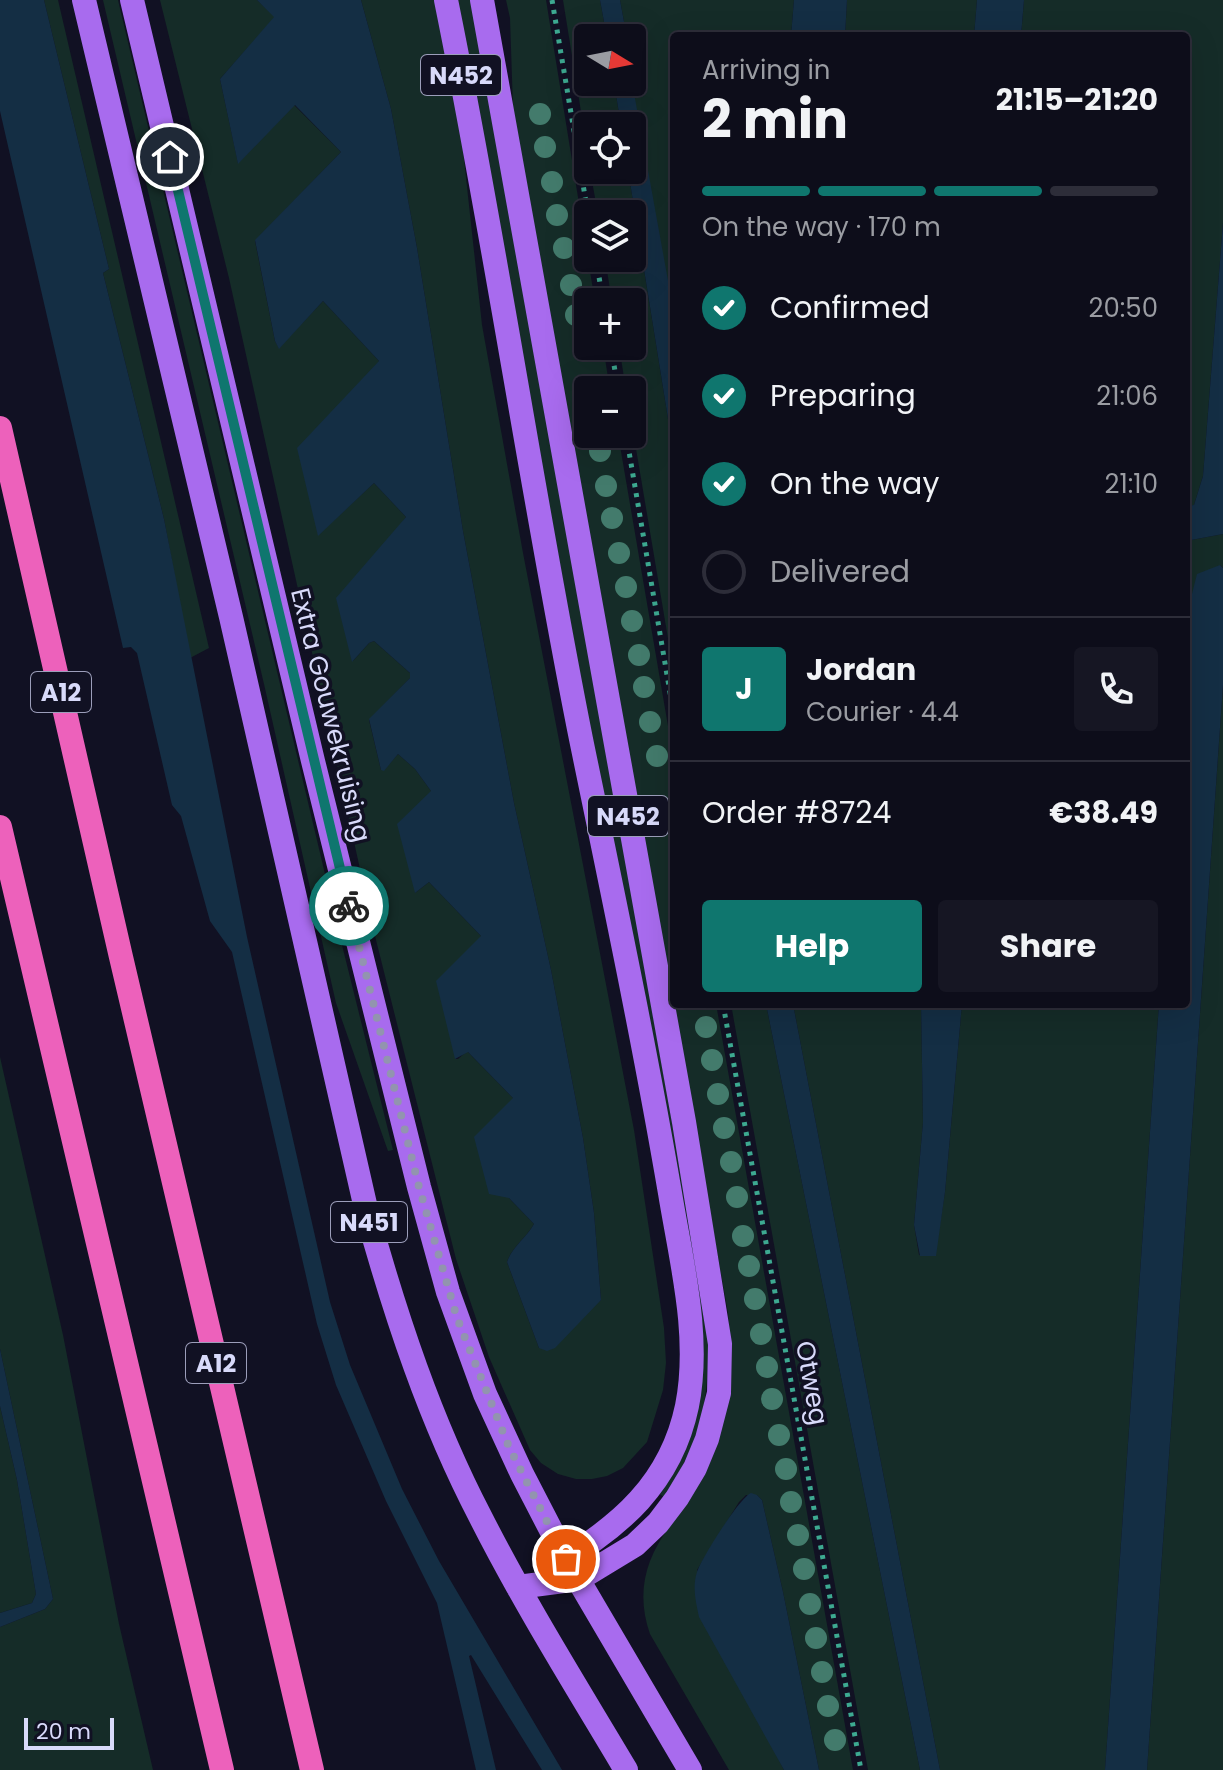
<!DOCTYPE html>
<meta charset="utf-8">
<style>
:root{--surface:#0d0d1a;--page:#161623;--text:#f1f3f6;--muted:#9a9ca2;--line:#2d2d39;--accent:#0f766e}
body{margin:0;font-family:Poppins,sans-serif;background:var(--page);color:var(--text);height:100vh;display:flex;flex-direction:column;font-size:30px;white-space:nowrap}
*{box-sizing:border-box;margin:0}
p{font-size:26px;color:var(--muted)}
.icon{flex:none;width:44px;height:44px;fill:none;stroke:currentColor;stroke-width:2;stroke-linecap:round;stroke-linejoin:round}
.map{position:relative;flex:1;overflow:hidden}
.details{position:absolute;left:670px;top:32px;width:520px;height:976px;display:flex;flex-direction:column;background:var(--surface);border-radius:8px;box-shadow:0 8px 32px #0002,0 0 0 2px var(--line)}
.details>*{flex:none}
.needle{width:52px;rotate:100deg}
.buttons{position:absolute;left:574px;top:24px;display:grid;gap:16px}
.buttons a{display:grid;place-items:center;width:72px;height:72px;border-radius:8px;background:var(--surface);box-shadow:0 8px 32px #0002,0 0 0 2px var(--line);font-size:40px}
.scale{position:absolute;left:24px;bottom:20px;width:90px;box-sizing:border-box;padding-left:8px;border:4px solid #d8dafa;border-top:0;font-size:22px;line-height:28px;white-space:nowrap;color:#d8dafa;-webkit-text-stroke:6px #111123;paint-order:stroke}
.pin{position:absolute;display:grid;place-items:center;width:68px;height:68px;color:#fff;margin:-34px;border:4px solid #fff;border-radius:50%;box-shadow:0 2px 8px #0007}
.courier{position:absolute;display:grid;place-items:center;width:80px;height:80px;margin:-40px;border:6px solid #0f766e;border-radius:50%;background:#fff;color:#222;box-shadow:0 2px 10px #0007}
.headline em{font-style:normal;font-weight:700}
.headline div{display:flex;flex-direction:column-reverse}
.headline{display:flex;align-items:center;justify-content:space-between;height:136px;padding:0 32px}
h1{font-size:52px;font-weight:700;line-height:60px}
.bar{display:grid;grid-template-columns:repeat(4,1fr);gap:12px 8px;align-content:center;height:96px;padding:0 32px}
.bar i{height:10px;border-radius:6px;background:var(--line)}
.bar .current{background:var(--accent)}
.bar p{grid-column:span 4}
.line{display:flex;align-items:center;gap:20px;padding:0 32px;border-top:2px solid var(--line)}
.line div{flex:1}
.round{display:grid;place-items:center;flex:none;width:84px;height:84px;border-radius:8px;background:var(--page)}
ol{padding:0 32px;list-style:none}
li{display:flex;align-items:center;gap:24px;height:88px}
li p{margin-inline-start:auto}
li .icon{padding:8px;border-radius:50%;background:var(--accent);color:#fff;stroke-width:4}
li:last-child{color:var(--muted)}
li i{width:44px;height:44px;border:4px solid var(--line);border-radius:50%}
.primary-button{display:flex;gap:16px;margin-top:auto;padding:16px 32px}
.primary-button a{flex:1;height:92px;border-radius:8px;background:var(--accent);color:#fff;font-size:32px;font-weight:700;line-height:92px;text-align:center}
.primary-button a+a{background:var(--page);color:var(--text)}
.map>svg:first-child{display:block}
</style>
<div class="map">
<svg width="1223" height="1770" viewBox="0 0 1223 1770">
<rect width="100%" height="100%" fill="#111123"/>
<path fill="#152c28" d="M44,0H58L209,648L190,658L164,519L103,273L109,269Z
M103,0H118L338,929L393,1150L388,1151L336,1003L264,684Z
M160,0H257L275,17L220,79L238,163L294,105L341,152L255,241L275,341L279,348L323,301L379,361L318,535L374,483L406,517L393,535L353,661L369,643L374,641L410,673V678L369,720L381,770H384L398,754L415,769L431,791L415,893L429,882L481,936L455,1059H458L467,1051L513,1098L509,1198L534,1224C526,1238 512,1247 507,1262L539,1348L601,1300L594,1213L583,1138L551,970L514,803L463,531L417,248L391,109L361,0H436L459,113L482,325L523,553L634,1130L664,1328L666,1363L663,1390L647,1442L623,1468L607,1476L592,1479H576L558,1474L541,1463L530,1450L489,1357L456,1259L374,932L229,278Z
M457,0H473L708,1325C709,1399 705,1434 664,1497L658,1493L702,1384L703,1349Z
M506,0H546L595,302H588V346H603L610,390H588V434H618L674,761V1004H716L853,1770H819L783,1592L762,1500L757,1495H746L739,1502L697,1570L756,1716L784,1770H729L650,1634C636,1594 645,1560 669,1527L730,1341L728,1313L513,108L510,18Z
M563,0H600L607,38H588V82H614L621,126H588V155Z
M620,0H794L791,36H674V317L635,111L632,82V38H627Z
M847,0H977L974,36H845Z
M1024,0H1223V223L1203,476L1194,505L1186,506V36H1021Z
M590,170H628L674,456V674L632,425V390H626L619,346H632V302H612L605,258H632V214H598Z
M1223,534V568L1220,565L1186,621V541Z
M1223,685V1770H1147Z
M731,1004H766L920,1770H868Z
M793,1004H921L923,1122L914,1225L919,1255L935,1256L945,1192L962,1004H1159L1105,1770H940Z
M0,1057L63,1335L119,1624L153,1770H0V1627L45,1609L53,1599L0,1349Z
M0,1406L17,1480L36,1594L32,1603L0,1613Z"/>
<path fill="#142e44" d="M0,0H44L109,269L103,273L164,519L247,937L330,1302L350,1365L402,1489L439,1561L562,1770H542L471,1655L469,1656L496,1770H476L437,1603L386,1501L336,1385L317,1324L232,952L210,921L181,816L172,805L137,653L131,647L123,648L0,111Z
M257,0H361L391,109L417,248L463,531L514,803L551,970L583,1138L594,1213L601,1300L555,1348L547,1351L539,1348L507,1262C512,1247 526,1238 534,1224L509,1198L489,1194L474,1137L513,1098L468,1052L455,1059L436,981L481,936L429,882L415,893L397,824L431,791L415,769L398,754L384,771L381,770L369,719L410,678V673L374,641L369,643L352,662L336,598L406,517L374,483L318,536L297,448L379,361L323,301L279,349L275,341L255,240L341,152L295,105L238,164L220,79L274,17Z
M600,0H620L627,38H607Z
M794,0H847L845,36H791Z
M977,0H1024L1021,36H974Z
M614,82H632L669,286L674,317V456L628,170H632V126H621Z
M1223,223V534L1186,541V506L1194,505L1203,476Z
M1220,565L1223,568V685L1147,1770H1105L1159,1004H1186V618L1197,574Z
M766,1004H793L940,1770H920Z
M921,1004H962L945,1192L936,1256H920L914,1225L923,1122Z
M0,1349L53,1599L45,1609L0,1627V1613L32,1603L36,1594L17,1480L0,1406Z
M751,1493L757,1495L762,1500L783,1592L819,1770H784L699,1617C696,1602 692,1588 697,1572C701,1559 740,1497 751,1493Z"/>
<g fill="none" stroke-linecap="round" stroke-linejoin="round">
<path stroke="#3da991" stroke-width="5" stroke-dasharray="4 6" stroke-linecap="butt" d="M552,0L588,214
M596,258L603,302
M611,346L618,390
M626,434L674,716
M723,1004L861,1770"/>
<path stroke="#a86bee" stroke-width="24" d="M84,0L231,617L367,1213C396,1317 430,1420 480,1516C524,1603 576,1686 626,1770
M132,0L313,761L419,1187L448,1292L485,1394L522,1474L566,1559L690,1770
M446,0C496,245 532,494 581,739C612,890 644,1041 670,1193C681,1261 701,1336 687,1406C671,1483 620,1527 555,1565
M482,0L684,1122L720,1344L719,1393L707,1439L695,1468L677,1498L658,1523L635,1545L579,1579L518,1587"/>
<path stroke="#ed61bb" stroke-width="24" d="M0,428L121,957L312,1770
M0,827L222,1770"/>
</g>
<g fill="#437b6c">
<circle cx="540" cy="114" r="11"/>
<circle cx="545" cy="147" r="11"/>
<circle cx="552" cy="182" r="11"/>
<circle cx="557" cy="215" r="11"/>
<circle cx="564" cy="248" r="11"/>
<circle cx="571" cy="285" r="11"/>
<circle cx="576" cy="315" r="11"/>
<circle cx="600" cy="451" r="11"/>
<circle cx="606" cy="486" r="11"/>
<circle cx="612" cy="518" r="11"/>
<circle cx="619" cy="553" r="11"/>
<circle cx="626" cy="587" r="11"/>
<circle cx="632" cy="621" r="11"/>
<circle cx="639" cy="655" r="11"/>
<circle cx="644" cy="687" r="11"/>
<circle cx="650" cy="722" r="11"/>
<circle cx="657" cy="756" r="11"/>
<circle cx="706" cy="1027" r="11"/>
<circle cx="712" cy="1060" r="11"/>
<circle cx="718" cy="1094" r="11"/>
<circle cx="724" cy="1128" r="11"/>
<circle cx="731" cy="1162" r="11"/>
<circle cx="737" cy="1197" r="11"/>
<circle cx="743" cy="1236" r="11"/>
<circle cx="749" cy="1266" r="11"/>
<circle cx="755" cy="1299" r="11"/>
<circle cx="761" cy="1334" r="11"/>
<circle cx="767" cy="1367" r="11"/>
<circle cx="772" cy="1399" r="11"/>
<circle cx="779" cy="1435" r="11"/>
<circle cx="786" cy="1469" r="11"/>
<circle cx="791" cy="1502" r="11"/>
<circle cx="798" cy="1535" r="11"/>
<circle cx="804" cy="1569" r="11"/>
<circle cx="810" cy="1604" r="11"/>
<circle cx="816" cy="1638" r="11"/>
<circle cx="822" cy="1672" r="11"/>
<circle cx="828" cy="1706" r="11"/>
<circle cx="835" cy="1740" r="11"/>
</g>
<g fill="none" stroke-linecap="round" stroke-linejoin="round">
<path stroke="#9294af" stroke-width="8" stroke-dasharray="0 14.4" d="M349,906L419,1187L457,1318L509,1447L566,1559"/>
<path stroke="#0f766e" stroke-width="10" d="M170,157L349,906"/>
</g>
<g text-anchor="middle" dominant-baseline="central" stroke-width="7" stroke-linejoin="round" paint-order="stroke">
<g fill="#111123" stroke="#9c9eba" stroke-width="2">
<rect x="421" y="55" width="80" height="40" rx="6"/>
<rect x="31" y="672" width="60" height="40" rx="6"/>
<rect x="588" y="796" width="80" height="40" rx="6"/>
<rect x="331" y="1202" width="76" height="40" rx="6"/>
<rect x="186" y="1343" width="60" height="40" rx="6"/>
</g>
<g font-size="24" font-weight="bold" fill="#d8dafa">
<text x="461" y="75">N452</text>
<text x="61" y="692">A12</text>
<text x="628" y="816">N452</text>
<text x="369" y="1222">N451</text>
<text x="216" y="1363">A12</text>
</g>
<g font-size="26" fill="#d8dafa" stroke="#111123">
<text transform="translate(331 715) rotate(76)">Extra Gouwekruising</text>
<text transform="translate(812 1383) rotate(80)">Otweg</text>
</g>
</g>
</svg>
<div class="buttons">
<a><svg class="needle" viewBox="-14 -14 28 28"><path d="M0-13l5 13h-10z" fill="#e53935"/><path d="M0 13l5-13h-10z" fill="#9a9ca2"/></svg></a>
<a><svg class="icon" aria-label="locate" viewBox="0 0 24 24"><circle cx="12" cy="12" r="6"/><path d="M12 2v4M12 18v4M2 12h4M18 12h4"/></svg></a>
<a><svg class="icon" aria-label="layers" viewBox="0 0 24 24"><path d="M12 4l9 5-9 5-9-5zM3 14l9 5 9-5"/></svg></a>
<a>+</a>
<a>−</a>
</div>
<div class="scale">20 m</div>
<div class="pin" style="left:566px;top:1559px;background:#ea580c"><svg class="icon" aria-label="bag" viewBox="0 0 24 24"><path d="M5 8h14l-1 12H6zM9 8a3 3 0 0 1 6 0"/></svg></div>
<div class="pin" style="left:170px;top:157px;background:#1f2937"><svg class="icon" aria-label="home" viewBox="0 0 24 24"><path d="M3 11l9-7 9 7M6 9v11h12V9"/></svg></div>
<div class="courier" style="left:349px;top:906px"><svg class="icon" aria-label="bike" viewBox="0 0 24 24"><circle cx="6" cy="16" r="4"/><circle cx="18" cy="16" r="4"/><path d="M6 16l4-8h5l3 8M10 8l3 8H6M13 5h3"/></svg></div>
<section class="details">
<div class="headline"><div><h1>2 min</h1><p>Arriving in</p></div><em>21:15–21:20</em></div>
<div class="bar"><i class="current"></i><i class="current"></i><i class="current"></i><i></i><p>On the way · 170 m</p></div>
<ol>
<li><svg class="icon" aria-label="check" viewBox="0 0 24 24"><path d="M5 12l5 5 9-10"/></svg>Confirmed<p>20:50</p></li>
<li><svg class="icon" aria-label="check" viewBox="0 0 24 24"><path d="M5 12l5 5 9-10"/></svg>Preparing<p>21:06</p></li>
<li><svg class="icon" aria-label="check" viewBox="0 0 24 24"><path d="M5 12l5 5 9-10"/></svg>On the way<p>21:10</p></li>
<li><i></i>Delivered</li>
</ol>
<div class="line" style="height:144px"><b class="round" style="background:var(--accent);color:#fff">J</b><div><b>Jordan</b><p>Courier · 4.4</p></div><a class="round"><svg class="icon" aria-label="phone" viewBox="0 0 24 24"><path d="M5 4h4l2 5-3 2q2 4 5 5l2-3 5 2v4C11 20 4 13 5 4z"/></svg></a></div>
<div class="line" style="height:104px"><div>Order #8724</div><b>€38.49</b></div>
<div class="primary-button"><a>Help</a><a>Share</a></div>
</section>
</div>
